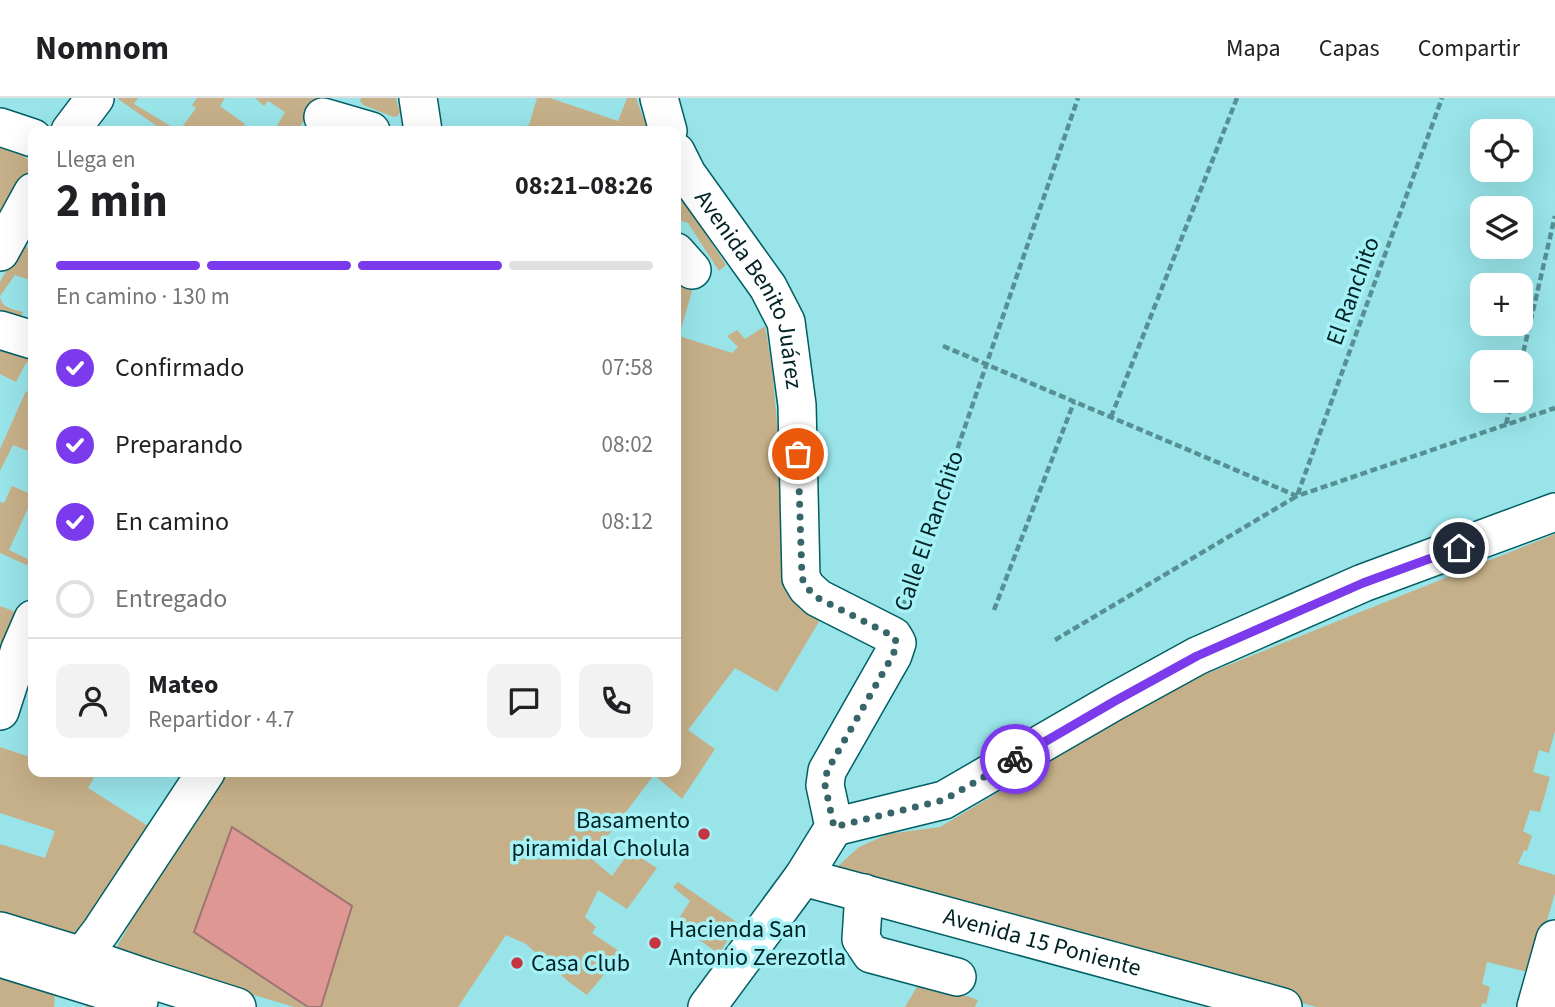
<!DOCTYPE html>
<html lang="es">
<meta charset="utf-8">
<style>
:root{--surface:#fff;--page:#f2f2f2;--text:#202124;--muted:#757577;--line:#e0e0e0;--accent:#7c3aed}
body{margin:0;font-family:"Source Sans 3",sans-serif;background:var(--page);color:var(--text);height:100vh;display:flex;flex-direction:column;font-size:26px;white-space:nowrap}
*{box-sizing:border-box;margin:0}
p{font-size:23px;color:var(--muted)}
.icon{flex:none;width:38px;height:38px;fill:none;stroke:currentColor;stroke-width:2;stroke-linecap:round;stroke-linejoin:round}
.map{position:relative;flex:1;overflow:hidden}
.panel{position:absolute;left:28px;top:28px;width:653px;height:651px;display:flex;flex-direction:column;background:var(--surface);border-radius:14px;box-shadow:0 7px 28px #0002}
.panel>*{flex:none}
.tools{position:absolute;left:1470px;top:21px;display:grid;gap:14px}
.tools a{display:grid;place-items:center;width:63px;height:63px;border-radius:14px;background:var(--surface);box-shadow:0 7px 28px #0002;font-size:35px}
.pin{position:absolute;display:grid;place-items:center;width:60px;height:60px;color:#fff;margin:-30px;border:4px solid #fff;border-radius:50%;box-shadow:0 2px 7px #0007}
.courier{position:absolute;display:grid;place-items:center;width:70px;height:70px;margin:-35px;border:5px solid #7c3aed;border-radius:50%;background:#fff;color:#222;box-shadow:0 2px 9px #0007}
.headline em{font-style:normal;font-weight:700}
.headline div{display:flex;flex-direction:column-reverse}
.headline{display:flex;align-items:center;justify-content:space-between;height:119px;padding:0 28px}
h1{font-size:46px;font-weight:700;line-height:52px}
.bar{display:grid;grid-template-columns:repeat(4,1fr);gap:10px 7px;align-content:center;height:84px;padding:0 28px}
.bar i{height:9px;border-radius:5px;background:var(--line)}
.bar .active{background:var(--accent)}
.bar p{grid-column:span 4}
.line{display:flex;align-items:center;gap:18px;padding:0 28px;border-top:2px solid var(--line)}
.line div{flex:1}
.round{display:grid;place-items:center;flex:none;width:74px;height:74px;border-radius:14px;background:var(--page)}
ol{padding:0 28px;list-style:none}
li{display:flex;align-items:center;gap:21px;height:77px}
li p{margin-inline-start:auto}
li .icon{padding:7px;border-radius:50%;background:var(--accent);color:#fff;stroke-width:4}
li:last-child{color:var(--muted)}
li i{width:38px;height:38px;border:4px solid var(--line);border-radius:50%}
header{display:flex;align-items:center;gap:42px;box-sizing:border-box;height:98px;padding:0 35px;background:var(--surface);border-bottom:2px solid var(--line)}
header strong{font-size:33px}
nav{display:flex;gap:38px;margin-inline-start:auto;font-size:24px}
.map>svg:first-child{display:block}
</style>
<header>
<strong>Nomnom</strong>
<nav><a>Mapa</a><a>Capas</a><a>Compartir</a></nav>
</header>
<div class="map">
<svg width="1555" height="909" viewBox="0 0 1555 909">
<rect width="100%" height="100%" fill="#98e4e9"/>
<path fill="#c6b089" d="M119,0H138L134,6L179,33L196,10L192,7L197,0H225L220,8L245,26L240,33H164L118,1Z
M255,0H319L297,33H274L285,14L268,3L264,8Z
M361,0H396L400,14L398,18L394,19L363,7L360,3Z
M537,0H550L618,23L627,0H636L648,33H508L529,27Z
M0,48C14,53 32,56 31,74L0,130Z
M676,90L726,167L719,173L688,125L676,121Z
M21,146L33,152V183L15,177L0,198C1,210 13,211 23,214L20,222L0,214V184Z
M676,169L692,193L679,238L732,255L738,249L727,238L737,232L745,241L765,228L772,269L793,501L820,522L777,594L735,570L688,632L715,651L682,701L654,677L591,760L612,778L630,753L657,770L627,811L598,792L585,819L596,829L592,835L622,855L587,897L569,884L526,846L506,837L458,909H321L352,808L232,729L194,834L306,909H294L119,857L116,851L119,845L216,674H676Z
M0,245L33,257V267L26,265L16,284L0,276Z
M26,293L33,296V355L13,347L0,373V351Z
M12,388L33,397L32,410L29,408L9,452L32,463L33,462V470L0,455V404L4,405Z
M1555,436V633L1549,655L1539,652L1533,674L1550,679L1540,714L1530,712L1523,733L1532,738L1527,753L1524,752L1518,766L1555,777V795L1532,875L1487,864L1482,886L1490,889L1486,906L1482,905L1481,909H1317L835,781L837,769L859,749L888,736L940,729L1181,586Z
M0,508L24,517L0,573Z
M0,649L33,660V674H97L88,690L159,735L87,841L0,822V746L45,760L55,733L0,715Z
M678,784L738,825L719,856L676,825L690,803L673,789Z
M0,869L142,909H86L87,900L55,896L54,909H0Z
M921,882L978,902L975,909H905Z"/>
<path fill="#df9794" stroke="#9c7472" stroke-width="2" d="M232,729L352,808L321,909H308L194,834Z"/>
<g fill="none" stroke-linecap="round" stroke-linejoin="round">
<defs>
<g id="minor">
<path d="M418,0L423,33"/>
<path d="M659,0L668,33"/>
<path d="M323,19L371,33"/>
<path d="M0,29L33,40"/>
<path d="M70,33L95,0"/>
<path id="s1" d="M676,54L687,76L768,189L786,224L797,307L801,480L807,490L818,500L893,538L897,545L893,557L827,673L825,687L834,729L803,779L707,909"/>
<path d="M0,154L33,94"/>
<path d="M676,154L692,172"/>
<path d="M0,232L33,242"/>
<path d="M0,613L20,551L33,521"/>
<path d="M834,729L944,702L1115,603L1197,558L1363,485L1555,414"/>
<path id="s2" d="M803,779L1283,909"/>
<path d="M864,795L861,841L871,856L957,879"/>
<path d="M0,833L82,858L149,881L237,909"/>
<path d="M82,858L101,833L206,674"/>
<path d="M0,860L139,903"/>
<path d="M1536,909L1555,841"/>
</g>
</defs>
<use href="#minor" stroke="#015f64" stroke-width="40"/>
<path stroke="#579094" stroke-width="4.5" stroke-dasharray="7 3.5" stroke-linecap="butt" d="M943,248L1297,398L1555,310
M1521,264L1555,118
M1111,319L1237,0
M1506,326L1512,303
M903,509L1078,0
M994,512L1074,304
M1055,542L1297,398L1442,0"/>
<use href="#minor" stroke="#fff" stroke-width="37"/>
</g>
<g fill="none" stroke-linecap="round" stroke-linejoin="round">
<path stroke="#366669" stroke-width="7" stroke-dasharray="0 12.6" d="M798,356L802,480L807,490L818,500L893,538L897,545L893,557L827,673L825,687L834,729L944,702L1015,661"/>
<path stroke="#7c3aed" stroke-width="9" d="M1015,661L1115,603L1197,558L1363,485L1459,450"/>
</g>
<g fill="#c53541" stroke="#a5f1f6" stroke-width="2.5">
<circle cx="704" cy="736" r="7"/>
<circle cx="655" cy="845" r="7"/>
<circle cx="517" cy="865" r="7"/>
</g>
<g text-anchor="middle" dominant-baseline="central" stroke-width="7" stroke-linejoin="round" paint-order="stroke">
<g font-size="24" fill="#012224" stroke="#a5f1f6">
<text transform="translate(1353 193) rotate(-70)">El Ranchito</text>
<text stroke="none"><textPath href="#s1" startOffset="159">Avenida Benito Juárez</textPath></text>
<text transform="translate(929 433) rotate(-71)">Calle El Ranchito</text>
<text stroke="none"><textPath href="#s2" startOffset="248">Avenida 15 Poniente</textPath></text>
</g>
<g font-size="24" fill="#012224" stroke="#a5f1f6" text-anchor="start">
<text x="690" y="722" text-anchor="end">Basamento<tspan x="690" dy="28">piramidal Cholula</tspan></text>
<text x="669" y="831">Hacienda San<tspan x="669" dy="28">Antonio Zerezotla</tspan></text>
<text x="531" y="865">Casa Club</text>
</g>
</g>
</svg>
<div class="tools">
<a><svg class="icon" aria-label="locate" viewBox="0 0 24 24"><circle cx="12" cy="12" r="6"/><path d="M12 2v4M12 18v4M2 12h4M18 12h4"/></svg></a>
<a><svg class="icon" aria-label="layers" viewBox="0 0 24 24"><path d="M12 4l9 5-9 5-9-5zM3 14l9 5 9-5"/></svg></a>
<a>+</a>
<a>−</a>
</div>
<div class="pin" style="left:798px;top:356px;background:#ea580c"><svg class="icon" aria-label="bag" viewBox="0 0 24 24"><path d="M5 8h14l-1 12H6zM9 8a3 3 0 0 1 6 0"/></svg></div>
<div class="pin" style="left:1459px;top:450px;background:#1f2937"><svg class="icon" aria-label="home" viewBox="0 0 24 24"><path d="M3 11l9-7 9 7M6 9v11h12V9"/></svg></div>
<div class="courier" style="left:1015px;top:661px"><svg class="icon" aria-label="bike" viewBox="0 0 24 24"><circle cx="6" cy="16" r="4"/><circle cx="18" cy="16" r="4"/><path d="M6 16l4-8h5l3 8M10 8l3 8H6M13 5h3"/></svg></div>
<section class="panel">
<div class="headline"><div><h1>2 min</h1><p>Llega en</p></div><em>08:21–08:26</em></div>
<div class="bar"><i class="active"></i><i class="active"></i><i class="active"></i><i></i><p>En camino · 130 m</p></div>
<ol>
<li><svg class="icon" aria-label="check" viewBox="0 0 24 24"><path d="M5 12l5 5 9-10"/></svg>Confirmado<p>07:58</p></li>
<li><svg class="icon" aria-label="check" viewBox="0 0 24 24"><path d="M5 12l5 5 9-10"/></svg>Preparando<p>08:02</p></li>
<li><svg class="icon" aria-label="check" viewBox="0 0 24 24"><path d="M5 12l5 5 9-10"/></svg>En camino<p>08:12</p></li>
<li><i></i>Entregado</li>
</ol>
<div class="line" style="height:126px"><a class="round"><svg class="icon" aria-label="person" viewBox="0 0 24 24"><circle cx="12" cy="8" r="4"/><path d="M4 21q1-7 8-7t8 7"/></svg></a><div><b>Mateo</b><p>Repartidor · 4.7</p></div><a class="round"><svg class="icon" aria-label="chat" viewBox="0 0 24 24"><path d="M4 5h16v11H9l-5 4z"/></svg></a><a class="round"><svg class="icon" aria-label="phone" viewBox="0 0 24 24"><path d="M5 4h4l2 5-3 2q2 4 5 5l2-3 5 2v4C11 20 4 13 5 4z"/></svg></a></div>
</section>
</div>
